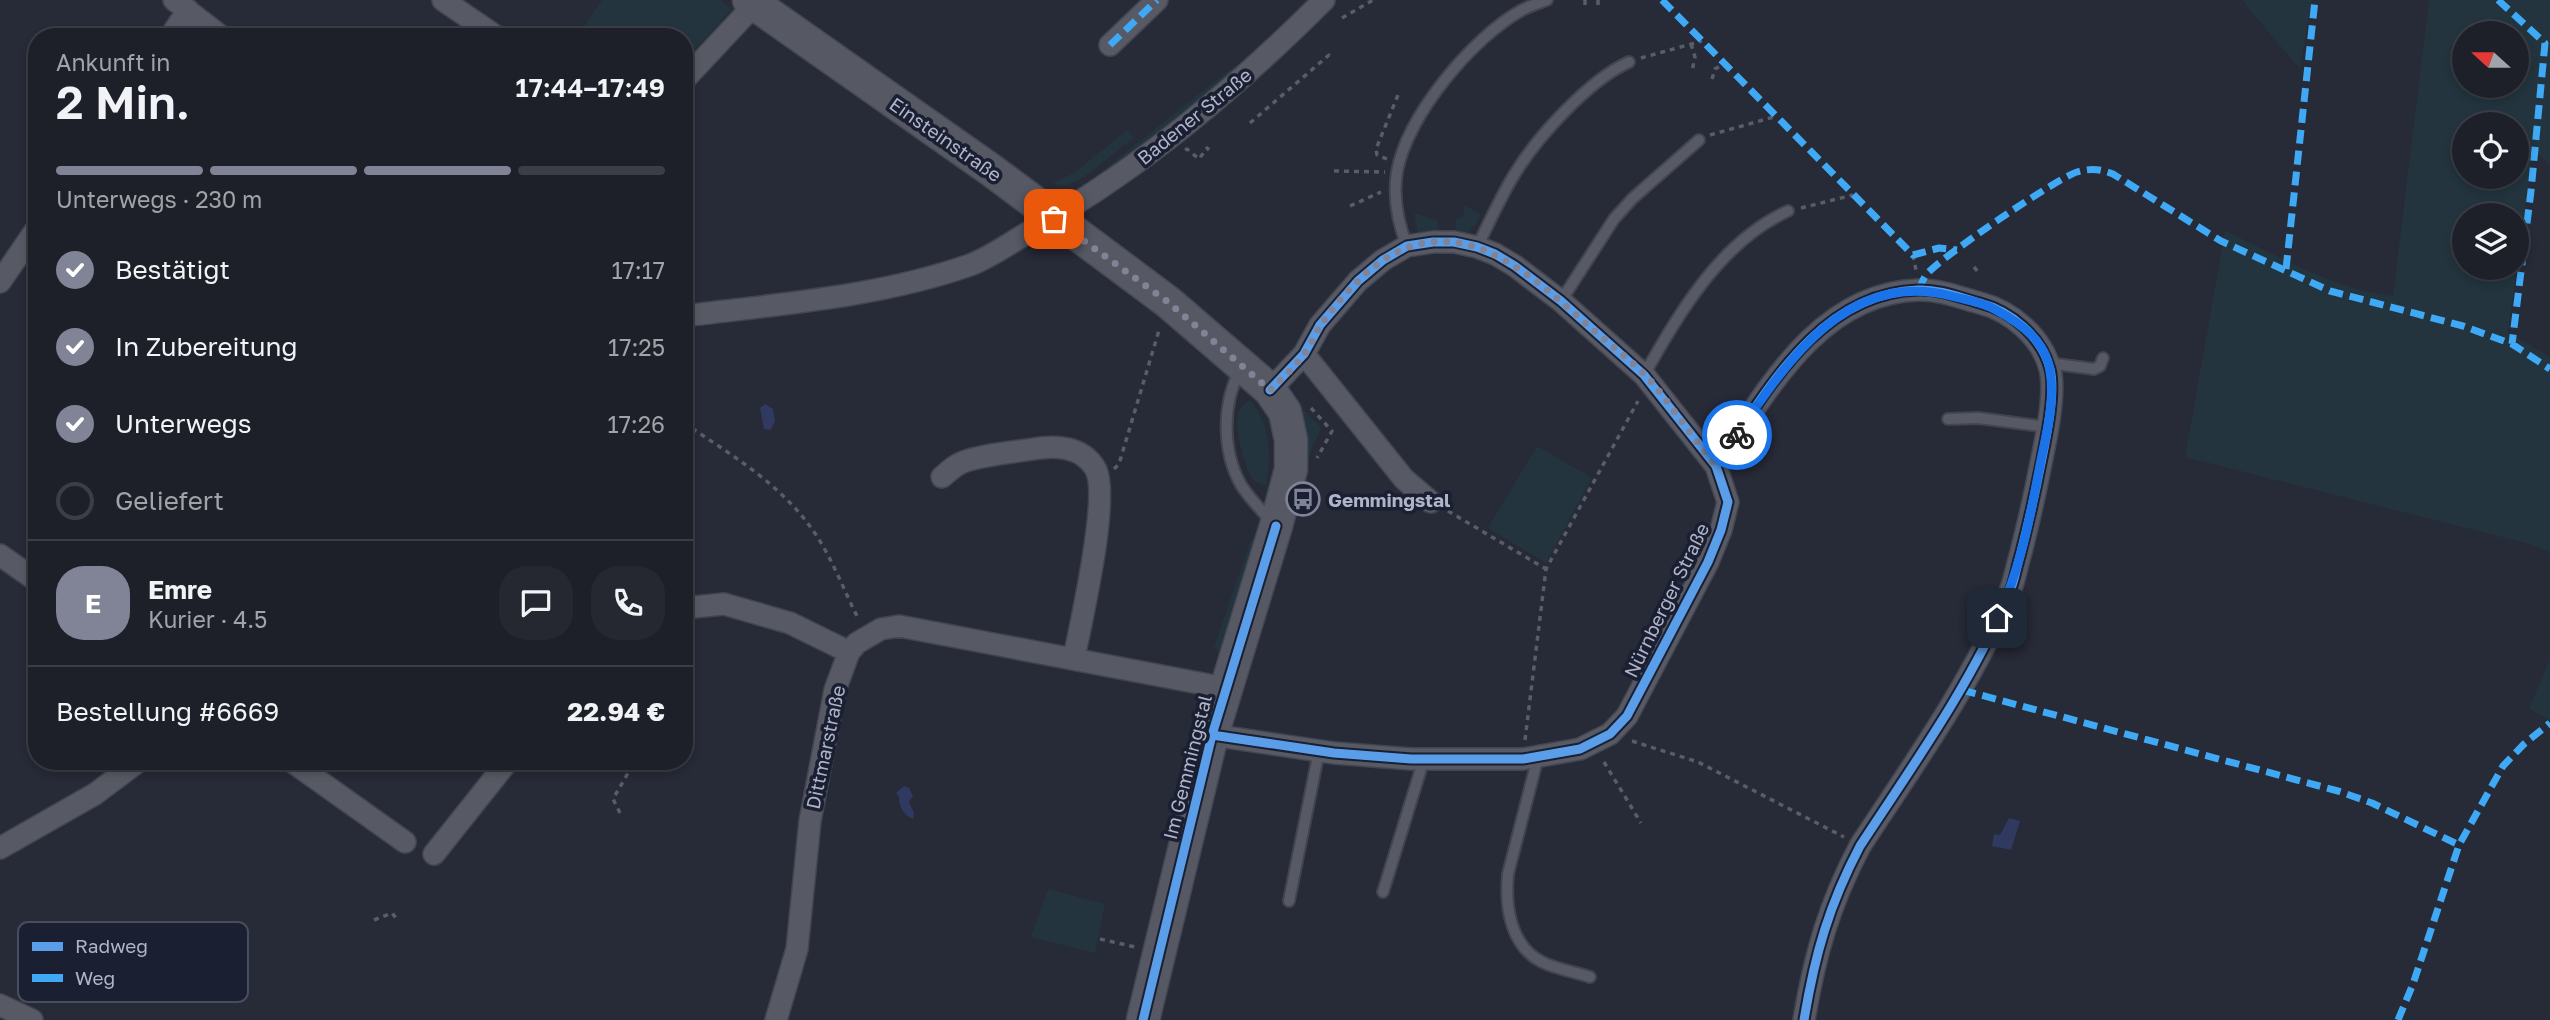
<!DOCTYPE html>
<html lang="de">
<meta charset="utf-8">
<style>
:root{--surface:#1d2029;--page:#252831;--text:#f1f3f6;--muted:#a0a3a8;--line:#3b3e46;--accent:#808496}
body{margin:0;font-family:"Golos Text",sans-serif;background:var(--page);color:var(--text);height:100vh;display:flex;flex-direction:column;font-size:26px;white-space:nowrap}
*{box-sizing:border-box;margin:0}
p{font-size:23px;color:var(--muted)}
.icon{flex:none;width:38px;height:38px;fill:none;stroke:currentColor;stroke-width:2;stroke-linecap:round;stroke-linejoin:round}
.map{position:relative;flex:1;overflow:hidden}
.sheet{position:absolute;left:28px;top:28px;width:665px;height:742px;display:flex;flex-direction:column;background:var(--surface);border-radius:28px;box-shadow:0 4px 10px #0003,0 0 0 2px var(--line)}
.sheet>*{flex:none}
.needle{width:46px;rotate:291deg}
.tools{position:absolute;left:2452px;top:21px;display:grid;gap:14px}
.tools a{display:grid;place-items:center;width:77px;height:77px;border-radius:50%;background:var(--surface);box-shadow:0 4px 10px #0003,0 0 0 2px var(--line);font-size:35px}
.pin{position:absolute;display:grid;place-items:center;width:60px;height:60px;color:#fff;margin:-30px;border-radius:14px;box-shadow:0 4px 10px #0006}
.courier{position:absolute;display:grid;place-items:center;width:70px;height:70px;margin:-35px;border:5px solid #1a73e8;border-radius:50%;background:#fff;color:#222;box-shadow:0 2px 9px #0007}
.head em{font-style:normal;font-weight:600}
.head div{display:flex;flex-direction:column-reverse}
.head{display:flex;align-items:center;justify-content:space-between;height:119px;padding:0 28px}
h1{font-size:46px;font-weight:600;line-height:52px}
.bar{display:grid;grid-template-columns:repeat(4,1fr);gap:10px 7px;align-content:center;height:84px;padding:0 28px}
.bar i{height:9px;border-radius:5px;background:var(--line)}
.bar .current{background:var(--accent)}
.bar p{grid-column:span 4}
.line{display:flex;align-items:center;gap:18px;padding:0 28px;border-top:2px solid var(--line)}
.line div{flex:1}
.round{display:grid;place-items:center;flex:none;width:74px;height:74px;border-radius:28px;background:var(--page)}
ol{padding:0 28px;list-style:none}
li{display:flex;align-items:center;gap:21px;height:77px}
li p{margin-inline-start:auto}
li .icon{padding:7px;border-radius:50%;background:var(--accent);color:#fff;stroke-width:4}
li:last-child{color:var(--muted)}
li i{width:38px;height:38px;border:4px solid var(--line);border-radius:50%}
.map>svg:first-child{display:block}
</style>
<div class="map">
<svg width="2550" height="1020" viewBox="0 0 2550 1020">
<rect width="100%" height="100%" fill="#272a37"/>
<path fill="#23343e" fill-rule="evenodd" d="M602,0H720L732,9L684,61V37H577Z
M2242,0H2312L2300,69L2249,9Z
M2429,0H2550V165L2533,150L2508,332L2550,357V552L2529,544L2185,457L2225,231C2280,256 2332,289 2393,296ZM2464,33H2516V86H2464ZM2464,124H2516V177H2464ZM2464,215H2516V268H2464Z
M1234,66L1237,70L1106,175L1102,171Z
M1127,130L1134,138C1117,150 1086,179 1068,185C1062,187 1057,185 1052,183L1074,173Z
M1464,205L1480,214L1477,223L1467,233H1457L1455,220L1464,215Z
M1414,213L1438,221L1439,233L1427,235L1418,233Z
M1288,394L1321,428L1302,473Z
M1250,400C1270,424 1272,455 1266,485C1260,484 1256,483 1252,478C1245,470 1235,428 1237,418C1238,409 1243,405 1250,400Z
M1537,446L1592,478L1546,563L1488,528Z
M1251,540L1256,541L1255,550L1220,653L1214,647Z
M2550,659V720L2529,709Z
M1048,889L1105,904L1095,953L1031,937Z"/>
<path fill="#303960" d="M765,404L773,409L775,422L770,430L764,429L760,408Z
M904,786L909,788L913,796L909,802L914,813L913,819C904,816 898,805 899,797L896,793Z
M2009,818L2020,821L2011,850L1992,846L1994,834L2000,835Z"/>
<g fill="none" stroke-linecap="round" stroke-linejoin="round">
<defs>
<path id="lane" d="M1407,246C1398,223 1393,197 1397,172C1407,115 1473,37 1522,10C1530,6 1539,3 1547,0
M1477,247C1489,223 1500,198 1514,175C1537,137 1589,80 1629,62
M1561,301L1614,219L1633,198L1699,140
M2048,363L2094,369L2100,366L2103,358
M1240,370C1222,404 1222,451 1241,485C1250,499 1262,511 1273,523
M1644,375C1680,312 1720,242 1788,211
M1948,419L1978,418L2048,427
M1538,757L1508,874C1505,906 1510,946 1542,962C1556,969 1575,972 1590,977
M1383,892L1424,759
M1289,901L1319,751"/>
<path id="street" d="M174,0L222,37
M443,0L497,37
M170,37L188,10
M1110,45L1157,0
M684,80L755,4
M0,282L37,228
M684,316C779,304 879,297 970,265C994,256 1017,238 1039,226C1145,165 1237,87 1324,0
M1304,354L1404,479L1431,502
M1716,466C1766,393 1818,293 1918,290C1939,289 1961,298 1980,303C2011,311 2042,337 2050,369C2056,393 2046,439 2041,463C2035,494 2028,525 2020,556C2016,569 2014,584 2008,596C1970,686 1913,765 1860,846C1829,905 1815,954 1804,1020
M942,477C948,472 953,467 959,464C973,456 1015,452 1033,449C1054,445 1082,446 1095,468C1111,494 1081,622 1074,658
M0,555L37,581
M684,608L724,604L790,623L849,652
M1212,735L1334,753L1411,759H1523L1580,749L1610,734L1627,716L1708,562L1721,530L1728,502L1716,466L1644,375L1561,301L1515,266L1495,254L1477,247L1454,242H1433L1407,246L1383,260L1358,281L1320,325L1304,354L1270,390
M291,761L405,842
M0,848L95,794L139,761
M434,854L508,761
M0,1005L32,1020
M776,1020L797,949L810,821L835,690L849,652L857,643L881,629L899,626L1225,688"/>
<path id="secondary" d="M749,0L991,170L1168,302L1270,390L1285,412L1291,440V469L1276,526L1212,735L1143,1020"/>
</defs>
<use href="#lane" stroke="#42444e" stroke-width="14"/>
<use href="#street" stroke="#42444e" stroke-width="24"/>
<use href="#secondary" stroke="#444753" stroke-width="35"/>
<path stroke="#595d68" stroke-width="3.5" stroke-dasharray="5 5" stroke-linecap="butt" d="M1585,0V7
M1598,0V8
M1342,18L1373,0
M1691,44L1695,57L1692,71
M1641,58L1702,41
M1712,79L1715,69L1725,63
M1250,123L1329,55L1332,59
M1710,135L1777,116
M1185,150L1187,149L1199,159L1207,148L1209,150
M1387,159L1377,155L1376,149L1398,95
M1334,171L1385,172
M1350,206L1381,192
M1801,208L1853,195
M1913,255L1916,270
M1974,267L1980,274
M1311,408L1332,431L1317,458
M684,423C733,456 786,487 818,538C834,563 845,593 859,620
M1114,469L1119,464L1160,327
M1448,511L1546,569
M1525,740L1546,569L1638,401
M1632,741L1698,762L1844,837
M1604,762L1641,823
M620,813L613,799L635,761
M374,920L392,913L396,918
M1100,939L1135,947"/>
<use href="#lane" stroke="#575964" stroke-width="10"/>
<use href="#street" stroke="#575964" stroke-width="21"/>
<use href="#secondary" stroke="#565863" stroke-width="32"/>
<path stroke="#3fa9f5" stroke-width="7" stroke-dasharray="14 7" stroke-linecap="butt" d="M1662,0L1913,255L1939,248L1957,250
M2498,0L2545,43L2531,191L2512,344
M1110,45L1157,0
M2286,269L2315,0
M1919,290C1921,285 1923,279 1926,275C1938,259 2057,178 2077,172C2090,168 2101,169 2113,174L2221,241L2330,291L2463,326L2512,344L2550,369
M1962,690L2338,791L2372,803L2459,845
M2398,1020L2413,984L2459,845L2503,766L2524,744L2550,723"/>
<defs>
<path id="cycleway" d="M1716,466C1766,393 1818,293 1918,290C1939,289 1961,298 1980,303C2011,311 2042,337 2050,369C2056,393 2046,439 2041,463C2035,494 2028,525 2020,556C2016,569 2014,584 2008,596C1970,686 1913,765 1860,846C1829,905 1815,954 1804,1020
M1212,735L1334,753L1411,759H1523L1580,749L1610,734L1627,716L1708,562L1721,530L1728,502L1716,466L1644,375L1561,301L1515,266L1495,254L1477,247L1454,242H1433L1407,246L1383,260L1358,281L1320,325L1304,354L1270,390
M1143,1020L1212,735L1276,526"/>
</defs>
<use href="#cycleway" stroke="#1a1f32" stroke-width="13"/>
<use href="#cycleway" stroke="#5a9eea" stroke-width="9"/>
</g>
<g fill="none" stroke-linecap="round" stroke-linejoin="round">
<path stroke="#808496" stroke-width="7" stroke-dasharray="0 12.6" d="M1054,219L1168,302L1270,390C1281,379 1294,368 1303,355C1311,346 1315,333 1322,323C1339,300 1360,275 1385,259C1464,208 1535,279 1592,329C1612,347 1637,364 1655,386C1676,412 1694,440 1716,466L1737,435"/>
<path stroke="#1a73e8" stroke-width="9" d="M1737,435C1787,361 1848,269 1951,296C1966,300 1983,302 1996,310C2020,323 2046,341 2050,371C2055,400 2047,432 2041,460C2031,513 2021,569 1997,618"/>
</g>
<defs>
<symbol id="bus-ring" viewBox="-11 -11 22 22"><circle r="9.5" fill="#1a1f32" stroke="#808496" stroke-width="1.5"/><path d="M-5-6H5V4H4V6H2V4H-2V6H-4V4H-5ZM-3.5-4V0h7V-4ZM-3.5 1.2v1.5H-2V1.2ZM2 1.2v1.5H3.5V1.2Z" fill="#808496"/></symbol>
</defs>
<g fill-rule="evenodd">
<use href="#bus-ring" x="1284" y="480" width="38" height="38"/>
</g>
<g text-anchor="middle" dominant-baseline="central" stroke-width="7" stroke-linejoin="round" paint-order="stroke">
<g font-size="19" fill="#b0b4c9" stroke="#1a1f32">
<text transform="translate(1194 116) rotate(-39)">Badener Straße</text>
<text transform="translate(946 139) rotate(35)">Einsteinstraße</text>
<text transform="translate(1666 600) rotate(-64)">Nürnberger Straße</text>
<text transform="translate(825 747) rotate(-78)">Dittmarstraße</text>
<text transform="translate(1187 767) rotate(-76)">Im Gemmingstal</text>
</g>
<g font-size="19" font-weight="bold" fill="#b0b4c9" stroke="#1a1f32" text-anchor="start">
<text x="1328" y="499">Gemmingstal</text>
</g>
</g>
<rect x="18" y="922" width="230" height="80" rx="10" fill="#1a1f32" stroke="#474c5f" stroke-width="2"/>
<rect x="32" y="942" width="31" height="9" fill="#5a9eea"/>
<rect x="32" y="974" width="31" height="8" fill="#3fa9f5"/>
<g font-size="19" fill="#b0b4c9">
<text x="75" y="953">Radweg</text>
<text x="75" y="985">Weg</text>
</g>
</svg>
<div class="tools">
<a><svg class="needle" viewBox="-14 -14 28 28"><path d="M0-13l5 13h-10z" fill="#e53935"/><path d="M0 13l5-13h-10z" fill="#a0a3a8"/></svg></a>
<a><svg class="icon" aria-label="locate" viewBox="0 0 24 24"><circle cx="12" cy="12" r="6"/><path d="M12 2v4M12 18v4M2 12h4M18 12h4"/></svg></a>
<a><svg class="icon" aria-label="layers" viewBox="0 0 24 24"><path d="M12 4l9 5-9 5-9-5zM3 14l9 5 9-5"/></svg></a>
</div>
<div class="pin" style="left:1054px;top:219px;background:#ea580c"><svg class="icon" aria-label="bag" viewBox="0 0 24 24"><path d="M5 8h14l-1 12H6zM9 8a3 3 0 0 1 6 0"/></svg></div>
<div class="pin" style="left:1997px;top:618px;background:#1f2937"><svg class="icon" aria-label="home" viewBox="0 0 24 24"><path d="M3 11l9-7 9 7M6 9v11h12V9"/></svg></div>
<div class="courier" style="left:1737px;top:435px"><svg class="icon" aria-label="bike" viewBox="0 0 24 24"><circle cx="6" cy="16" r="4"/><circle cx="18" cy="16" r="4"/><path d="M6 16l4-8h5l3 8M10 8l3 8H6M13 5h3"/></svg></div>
<section class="sheet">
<div class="head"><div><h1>2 Min.</h1><p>Ankunft in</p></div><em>17:44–17:49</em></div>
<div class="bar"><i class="current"></i><i class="current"></i><i class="current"></i><i></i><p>Unterwegs · 230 m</p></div>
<ol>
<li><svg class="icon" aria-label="check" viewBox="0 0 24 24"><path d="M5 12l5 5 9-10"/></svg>Bestätigt<p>17:17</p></li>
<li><svg class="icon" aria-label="check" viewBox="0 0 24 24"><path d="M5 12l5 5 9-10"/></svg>In Zubereitung<p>17:25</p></li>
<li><svg class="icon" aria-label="check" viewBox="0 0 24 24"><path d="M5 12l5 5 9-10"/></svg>Unterwegs<p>17:26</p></li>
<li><i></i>Geliefert</li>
</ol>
<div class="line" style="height:126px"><b class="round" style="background:var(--accent);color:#fff">E</b><div><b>Emre</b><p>Kurier · 4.5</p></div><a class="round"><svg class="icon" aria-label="chat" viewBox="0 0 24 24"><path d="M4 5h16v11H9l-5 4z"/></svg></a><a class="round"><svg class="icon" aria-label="phone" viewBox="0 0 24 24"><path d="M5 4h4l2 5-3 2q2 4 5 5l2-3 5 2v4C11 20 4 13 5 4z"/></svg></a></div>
<div class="line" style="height:91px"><div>Bestellung #6669</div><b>22.94 €</b></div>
</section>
</div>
